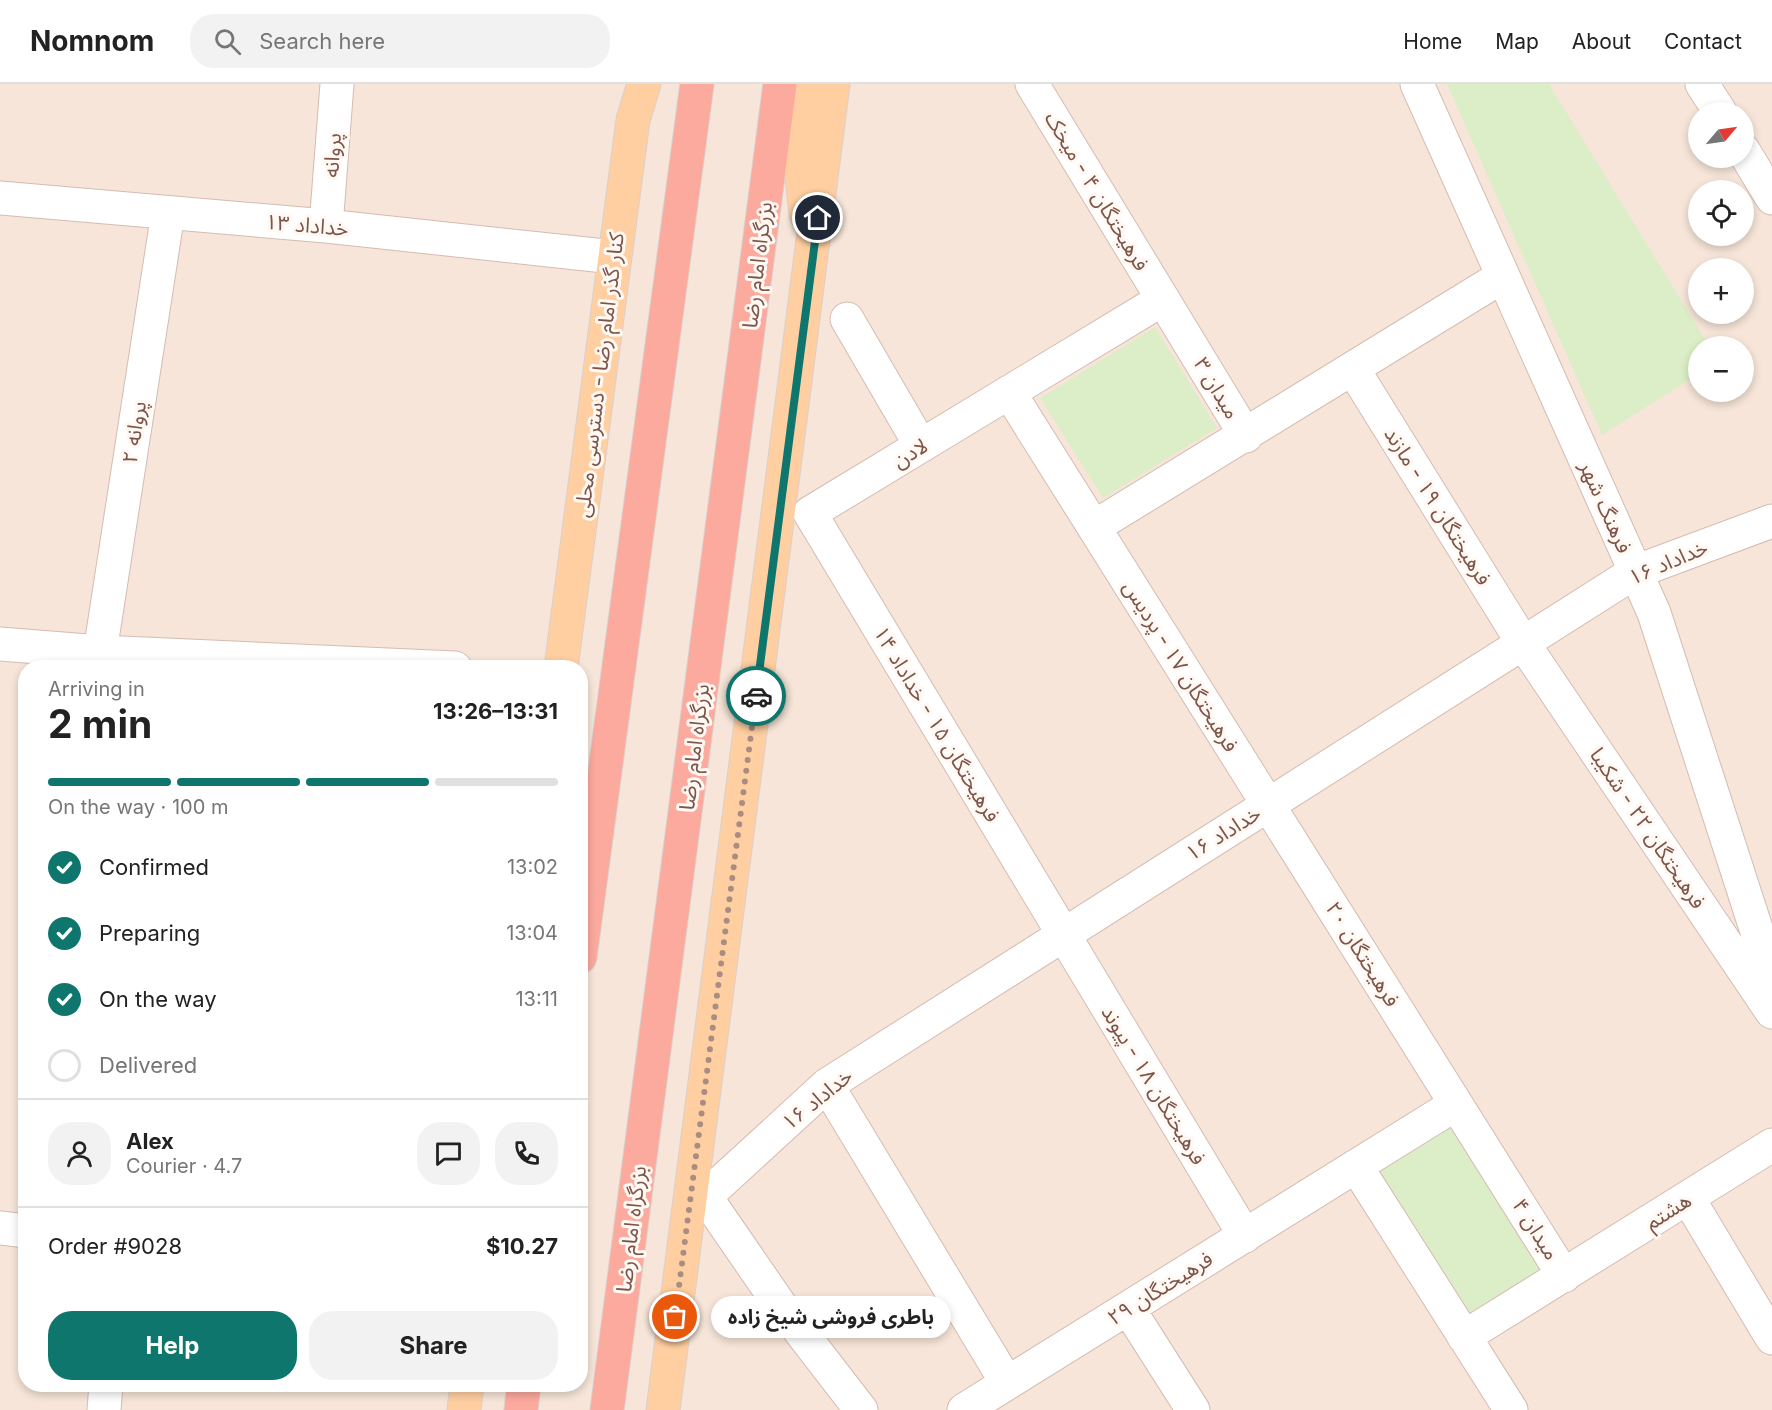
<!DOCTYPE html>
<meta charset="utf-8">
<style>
:root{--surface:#fff;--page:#f2f2f2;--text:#222;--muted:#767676;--line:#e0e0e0;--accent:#0f766e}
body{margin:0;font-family:Inter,"Noto Sans Arabic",sans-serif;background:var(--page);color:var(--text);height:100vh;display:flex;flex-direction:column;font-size:22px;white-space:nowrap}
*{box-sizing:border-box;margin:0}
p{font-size:20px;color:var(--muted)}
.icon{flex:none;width:33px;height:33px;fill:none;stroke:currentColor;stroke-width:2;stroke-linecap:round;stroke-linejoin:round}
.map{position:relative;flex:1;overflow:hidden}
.side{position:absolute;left:18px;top:576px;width:570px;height:732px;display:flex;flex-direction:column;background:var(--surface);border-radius:24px;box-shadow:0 3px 9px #0003}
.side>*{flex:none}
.needle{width:39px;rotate:61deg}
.fabs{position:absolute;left:1688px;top:18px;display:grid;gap:12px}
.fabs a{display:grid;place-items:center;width:66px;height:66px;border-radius:50%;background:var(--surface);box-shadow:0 3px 9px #0003;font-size:30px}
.pin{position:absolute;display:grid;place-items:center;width:51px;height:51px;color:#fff;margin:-26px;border:3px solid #fff;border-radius:50%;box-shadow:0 2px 6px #0007}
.courier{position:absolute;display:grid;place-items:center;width:60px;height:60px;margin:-30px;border:4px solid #0f766e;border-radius:50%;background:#fff;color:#222;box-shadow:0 2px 8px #0007}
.bubble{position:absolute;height:42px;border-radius:21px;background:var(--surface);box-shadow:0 3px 9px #0003;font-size:20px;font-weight:700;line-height:42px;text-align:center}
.overview em{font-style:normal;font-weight:700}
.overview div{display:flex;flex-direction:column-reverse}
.overview{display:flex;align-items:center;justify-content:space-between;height:102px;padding:0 30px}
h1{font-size:39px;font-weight:700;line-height:45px}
.bar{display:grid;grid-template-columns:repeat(4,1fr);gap:9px 6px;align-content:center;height:72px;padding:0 30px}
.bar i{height:8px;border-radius:4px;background:var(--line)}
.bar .active{background:var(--accent)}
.bar p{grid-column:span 4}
.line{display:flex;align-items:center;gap:15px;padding:0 30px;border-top:2px solid var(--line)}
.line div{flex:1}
.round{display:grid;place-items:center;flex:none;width:63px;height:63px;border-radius:24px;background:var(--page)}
ol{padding:0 30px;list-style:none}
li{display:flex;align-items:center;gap:18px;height:66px}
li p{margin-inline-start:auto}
li .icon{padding:6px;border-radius:50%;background:var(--accent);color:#fff;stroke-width:4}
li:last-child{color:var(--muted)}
li i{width:33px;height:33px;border:3px solid var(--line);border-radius:50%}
.primary-button{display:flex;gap:12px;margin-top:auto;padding:12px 30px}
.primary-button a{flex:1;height:69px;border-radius:24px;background:var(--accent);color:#fff;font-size:24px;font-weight:700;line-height:69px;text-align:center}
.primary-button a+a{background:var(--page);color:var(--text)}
header{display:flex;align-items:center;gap:36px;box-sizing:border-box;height:84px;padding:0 30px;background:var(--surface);border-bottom:2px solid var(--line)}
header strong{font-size:28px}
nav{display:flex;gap:33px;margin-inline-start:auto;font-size:21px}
.search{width:420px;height:54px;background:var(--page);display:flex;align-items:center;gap:15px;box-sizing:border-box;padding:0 21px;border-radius:24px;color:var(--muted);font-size:22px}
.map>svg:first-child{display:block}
</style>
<header>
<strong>Nomnom</strong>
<div class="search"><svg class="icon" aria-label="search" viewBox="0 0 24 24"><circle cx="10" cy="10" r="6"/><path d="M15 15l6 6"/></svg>Search here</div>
<nav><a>Home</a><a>Map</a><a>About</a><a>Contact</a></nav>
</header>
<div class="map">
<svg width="1772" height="1326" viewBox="0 0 1772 1326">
<rect width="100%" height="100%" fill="#fef4eb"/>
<path fill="#f6e5d8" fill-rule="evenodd" d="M0,0H1772V1326H0ZM1698,28H1743V74H1698ZM1698,106H1743V152H1698ZM1698,184H1743V230H1698ZM1698,262H1743V308H1698ZM26,584H580V1300H26Z"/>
<path fill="#dceec7" d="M1447,0H1549L1709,262H1698V290L1602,351Z
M1155,243L1217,344L1103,414L1040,314Z
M1450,1039L1543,1185L1468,1230L1377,1085Z"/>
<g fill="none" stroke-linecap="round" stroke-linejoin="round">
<defs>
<path id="minor" d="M1032,0L1246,352
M1417,0L1654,529L1772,894
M1702,0L1720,28
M1743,66L1772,114
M0,114L326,142L614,173
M326,142L337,0
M1163,215L810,429L1245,1152
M847,235L921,362
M1353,285L1523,559L1772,928
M1009,308L1564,1192
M1094,443L1503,192
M0,560L100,568L455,584
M100,568L168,129
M827,1001L1007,1299
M1356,1082L1511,1326
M694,1096L780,1221L861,1326
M706,1112L827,1001L1635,488L1772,437
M1688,1114L1772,1254
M0,1144L26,1147
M1128,1224L1193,1326
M1464,1253L1772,1061
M104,1326L106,1300
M964,1326L1456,1020"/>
<path id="major" d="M806,130L800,74L807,0
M561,584L633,36L644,0
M464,1326L467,1300
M663,1326L833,0"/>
<path id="highway" d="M580,873L697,0
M521,1326L524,1300
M607,1326L780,0"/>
</defs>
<use href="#minor" stroke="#d5bcb1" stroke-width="35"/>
<use href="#major" stroke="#dacfcc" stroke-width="35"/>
<use href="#highway" stroke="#dacfcc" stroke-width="35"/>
<use href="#minor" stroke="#fff" stroke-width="33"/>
<use href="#major" stroke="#ffcfa1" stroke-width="33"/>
<use href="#highway" stroke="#fca99e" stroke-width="33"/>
</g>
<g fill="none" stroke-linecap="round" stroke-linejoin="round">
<path stroke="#aa8d82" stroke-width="6" stroke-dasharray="0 10.8" d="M675,1233L756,612"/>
<path stroke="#0f766e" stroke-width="8" d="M756,612L818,134"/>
</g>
<g text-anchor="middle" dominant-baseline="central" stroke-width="6" stroke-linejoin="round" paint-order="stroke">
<g font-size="21" fill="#7c554a" stroke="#fff8f3">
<text transform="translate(332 71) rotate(-86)">پروانه</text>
<text transform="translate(1097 107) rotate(59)">فرهیختگان ۴ - میخک</text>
<text transform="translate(307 141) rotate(5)">خداداد ۱۳</text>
<text transform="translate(757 181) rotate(-83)">بزرگراه امام رضا</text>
<text transform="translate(599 291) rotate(-83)">کنار گذر امام رضا - دسترسی محلی</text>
<text transform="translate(1217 304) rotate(59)">میدان ۳</text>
<text transform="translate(134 348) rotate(-81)">پروانه ۲</text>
<text transform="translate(910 369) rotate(-31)">لادن</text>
<text transform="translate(1438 422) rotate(58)">فرهیختگان ۱۹ - مازند</text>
<text transform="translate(1606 423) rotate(66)">فرهنگ شهر</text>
<text transform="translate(1668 478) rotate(-23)">خداداد ۱۶</text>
<text transform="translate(1181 582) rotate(58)">فرهیختگان ۱۷ - پردیس</text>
<text transform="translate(937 640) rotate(59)">فرهیختگان ۱۵ - خداداد ۱۴</text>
<text transform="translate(694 663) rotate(-83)">بزرگراه امام رضا</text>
<text transform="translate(1648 744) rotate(56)">فرهیختگان ۲۲ - شکیبا</text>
<text transform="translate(1223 749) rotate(-32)">خداداد ۱۶</text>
<text transform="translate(1363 870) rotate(58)">فرهیختگان ۲۰</text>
<text transform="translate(1154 1001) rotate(59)">فرهیختگان ۱۸ - پیوند</text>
<text transform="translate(817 1015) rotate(-39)">خداداد ۱۶</text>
<text transform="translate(1668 1127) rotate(-32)">هشتم</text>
<text transform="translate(631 1145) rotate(-83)">بزرگراه امام رضا</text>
<text transform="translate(1536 1145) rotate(58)">میدان ۴</text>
<text transform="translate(1160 1204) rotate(-32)">فرهیختگان ۲۹</text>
</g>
</g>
</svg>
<div class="fabs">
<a><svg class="needle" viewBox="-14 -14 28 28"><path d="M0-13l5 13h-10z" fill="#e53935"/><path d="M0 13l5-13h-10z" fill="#767676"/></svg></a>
<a><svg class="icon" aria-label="locate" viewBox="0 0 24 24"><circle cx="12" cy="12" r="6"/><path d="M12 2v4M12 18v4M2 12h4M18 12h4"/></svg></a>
<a>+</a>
<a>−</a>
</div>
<div class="pin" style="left:675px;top:1233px;background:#ea580c"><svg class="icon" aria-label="bag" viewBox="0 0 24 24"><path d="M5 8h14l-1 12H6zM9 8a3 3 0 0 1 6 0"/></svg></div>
<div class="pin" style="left:818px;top:134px;background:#1f2937"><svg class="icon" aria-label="home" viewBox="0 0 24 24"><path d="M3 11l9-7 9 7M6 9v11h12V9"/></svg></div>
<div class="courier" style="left:756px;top:612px"><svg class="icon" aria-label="car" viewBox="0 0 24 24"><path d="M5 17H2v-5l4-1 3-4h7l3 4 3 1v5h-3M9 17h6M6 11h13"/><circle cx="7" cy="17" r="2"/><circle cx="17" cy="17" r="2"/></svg></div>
<div class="bubble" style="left:711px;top:1212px;width:240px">باطری فروشی شیخ زاده</div>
<section class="side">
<div class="overview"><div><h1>2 min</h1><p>Arriving in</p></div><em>13:26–13:31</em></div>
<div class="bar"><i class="active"></i><i class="active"></i><i class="active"></i><i></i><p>On the way · 100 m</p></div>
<ol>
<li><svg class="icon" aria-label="check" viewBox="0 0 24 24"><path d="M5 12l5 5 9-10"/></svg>Confirmed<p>13:02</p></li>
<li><svg class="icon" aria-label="check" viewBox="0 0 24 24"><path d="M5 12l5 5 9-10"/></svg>Preparing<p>13:04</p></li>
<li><svg class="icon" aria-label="check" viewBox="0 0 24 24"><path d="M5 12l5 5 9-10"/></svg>On the way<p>13:11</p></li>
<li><i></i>Delivered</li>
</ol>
<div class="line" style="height:108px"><a class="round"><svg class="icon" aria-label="person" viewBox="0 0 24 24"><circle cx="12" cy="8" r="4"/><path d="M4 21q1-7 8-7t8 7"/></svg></a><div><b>Alex</b><p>Courier · 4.7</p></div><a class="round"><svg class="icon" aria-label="chat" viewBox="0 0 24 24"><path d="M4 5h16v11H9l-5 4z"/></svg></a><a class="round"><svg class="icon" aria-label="phone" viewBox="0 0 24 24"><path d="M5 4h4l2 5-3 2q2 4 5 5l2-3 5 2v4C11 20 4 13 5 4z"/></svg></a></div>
<div class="line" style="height:78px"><div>Order #9028</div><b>$10.27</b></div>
<div class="primary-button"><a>Help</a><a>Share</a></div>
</section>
</div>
